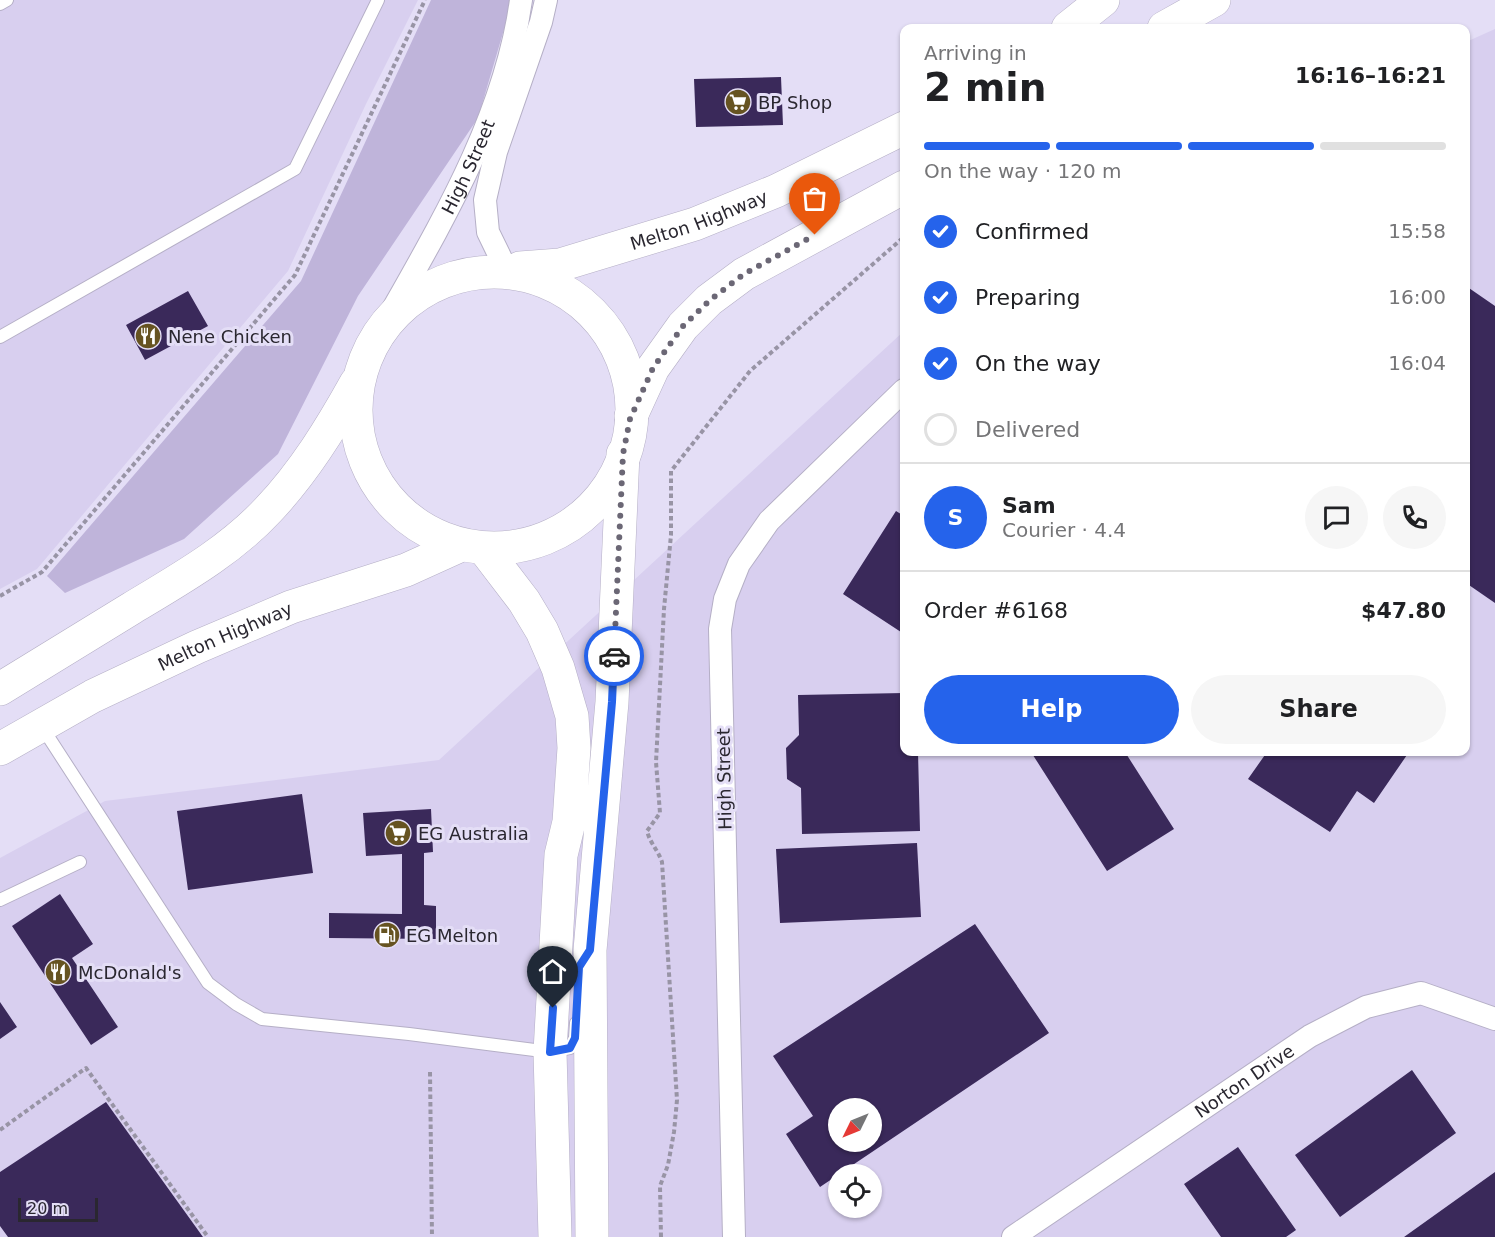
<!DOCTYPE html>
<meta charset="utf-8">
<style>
:root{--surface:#fff;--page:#f6f6f6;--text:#202124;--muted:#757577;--line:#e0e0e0;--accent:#2563eb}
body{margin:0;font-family:"DejaVu Sans",sans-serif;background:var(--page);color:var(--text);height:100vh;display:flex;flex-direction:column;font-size:22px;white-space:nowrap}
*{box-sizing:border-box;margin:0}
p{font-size:20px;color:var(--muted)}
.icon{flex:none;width:33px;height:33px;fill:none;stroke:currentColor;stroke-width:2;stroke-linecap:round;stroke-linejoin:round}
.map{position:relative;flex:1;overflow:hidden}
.details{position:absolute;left:900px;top:24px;width:570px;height:732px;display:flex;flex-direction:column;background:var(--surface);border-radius:12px;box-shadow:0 2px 4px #0004}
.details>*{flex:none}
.needle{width:39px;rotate:227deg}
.fabs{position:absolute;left:828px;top:1098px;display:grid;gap:12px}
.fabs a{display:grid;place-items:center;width:54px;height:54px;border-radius:50%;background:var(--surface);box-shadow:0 2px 4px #0004;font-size:30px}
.scale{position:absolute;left:18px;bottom:15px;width:80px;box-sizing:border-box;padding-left:6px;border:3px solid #2a2730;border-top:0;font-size:16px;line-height:21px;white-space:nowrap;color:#2a2730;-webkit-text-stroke:4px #e4def6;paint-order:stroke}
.pin{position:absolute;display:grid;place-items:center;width:51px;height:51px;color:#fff;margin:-62px -26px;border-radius:50% 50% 50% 0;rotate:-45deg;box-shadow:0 0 6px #0007}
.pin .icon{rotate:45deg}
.courier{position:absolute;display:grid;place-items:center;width:60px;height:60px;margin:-30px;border:4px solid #2563eb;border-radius:50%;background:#fff;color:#222;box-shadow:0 2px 8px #0007}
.headline em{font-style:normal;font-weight:800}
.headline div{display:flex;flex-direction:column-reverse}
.headline{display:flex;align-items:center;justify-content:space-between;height:102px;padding:0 24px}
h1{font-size:39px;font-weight:800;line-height:45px}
.bar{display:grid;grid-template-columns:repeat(4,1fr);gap:9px 6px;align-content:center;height:72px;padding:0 24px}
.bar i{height:8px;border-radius:4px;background:var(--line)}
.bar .active{background:var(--accent)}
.bar p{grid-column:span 4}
.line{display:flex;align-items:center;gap:15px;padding:0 24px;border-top:2px solid var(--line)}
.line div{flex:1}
.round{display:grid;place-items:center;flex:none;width:63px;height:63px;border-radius:32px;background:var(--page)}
ol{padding:0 24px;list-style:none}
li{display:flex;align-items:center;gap:18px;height:66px}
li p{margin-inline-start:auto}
li .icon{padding:6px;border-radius:50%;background:var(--accent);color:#fff;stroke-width:4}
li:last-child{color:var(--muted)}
li i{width:33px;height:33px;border:3px solid var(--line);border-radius:50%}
.button{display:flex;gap:12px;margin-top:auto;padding:12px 24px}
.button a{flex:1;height:69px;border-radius:36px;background:var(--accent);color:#fff;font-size:24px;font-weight:800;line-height:69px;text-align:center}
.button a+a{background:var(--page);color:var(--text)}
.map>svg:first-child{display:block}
</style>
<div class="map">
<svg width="1495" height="1237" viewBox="0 0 1495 1237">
<rect width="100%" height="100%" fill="#e4def6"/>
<path fill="#d8cfef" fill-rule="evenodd" d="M0,0H418L366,104L288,271L37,569L0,589Z
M1495,29V1237H0V858L105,801L439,760L904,331V752H1466V42ZM838,1108H872V1142H838ZM838,1174H872V1208H838Z"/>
<path fill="#bfb4da" d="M431,0H510L505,26L478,118L358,296L278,454L184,539L65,593L47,576L301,281Z"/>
<path fill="#3a295a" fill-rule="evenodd" d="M781,77L783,125L696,127L694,79Z
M1466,286L1495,306V603L1466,583Z
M188,291L208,326L145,360L126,325Z
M896,511L904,516V634L843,594Z
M904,693V752H918L920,831L802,834L801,788L787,779L786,748L799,735L798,695Z
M1031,752H1125L1174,829L1107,871Z
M1267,752H1409L1374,803L1357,791L1330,832L1248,779Z
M302,794L313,873L188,890L177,811Z
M431,809L433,852L424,853V905L436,906V939L329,938V913L402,914V854L366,856L363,813Z
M917,843L921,917L780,923L776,849Z
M60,894L93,944L72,958L118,1027L91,1045L12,926Z
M975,924L1049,1033L820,1187L786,1134L813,1116L773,1056ZM838,1108H872V1142H838Z
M0,1002L17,1027L0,1039Z
M1412,1070L1456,1133L1340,1217L1295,1155Z
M106,1102L203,1237H8L0,1226V1172Z
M1238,1147L1296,1230L1286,1237H1221L1184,1184Z
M1495,1172V1237H1404Z"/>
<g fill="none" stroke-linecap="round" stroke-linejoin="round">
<defs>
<path id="service" d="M0,4L7,0
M0,337L295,169L378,0
M42,727L208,983L236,1004L262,1019L409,1034L550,1052L570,1048L575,1038L576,1023
M0,900L80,862"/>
<g id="minor">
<path d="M506,269L488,232L485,200L496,152L541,22L546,0"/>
<path id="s1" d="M385,323C442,222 505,117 521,0"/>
<path d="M734,1237L720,629L725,599L739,564L769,521L904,390"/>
<path id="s2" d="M1013,1237L1310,1036L1366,1007L1421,993L1495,1019"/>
</g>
<path id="secondary" d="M485,550L524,601L542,631L558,668L572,716L574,748L569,822L561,855L550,1052L555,1237
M592,1237L590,950L612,702L623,454"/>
<g id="trunk">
<path id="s3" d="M520,268L560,265L695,224L776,191L904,128"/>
<circle cx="494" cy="410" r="138"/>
<path d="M631,416L653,368L683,326L709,300L744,274L904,187"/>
<path d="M0,689C44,662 88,635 132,608C180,579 230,551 268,510C304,472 331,428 356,383"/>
<path id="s4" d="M0,749L93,696L197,647L291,607L406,570L459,546"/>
</g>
<path id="motorway" d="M1068,28L1103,0
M1164,28L1214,0"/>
</defs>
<use href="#service" stroke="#b5afc6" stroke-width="14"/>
<use href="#minor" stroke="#b5afc6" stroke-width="24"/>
<use href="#secondary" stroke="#b5afc6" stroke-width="34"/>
<use href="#trunk" stroke="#b5afc6" stroke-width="34"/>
<use href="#motorway" stroke="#b5afc6" stroke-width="34"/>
<path stroke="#9894a5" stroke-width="4" stroke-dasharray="4.5 3" stroke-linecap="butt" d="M0,596L42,572L295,275L425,0
M430,1072L432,1237
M0,1130L86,1068L208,1237
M661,1237L660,1186L668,1165L674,1132L677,1100L662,862C658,850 650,843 647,831L660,813L656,762L664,609L671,535V471L750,371L904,237"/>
<use href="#service" stroke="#fff" stroke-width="12"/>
<use href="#minor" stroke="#fff" stroke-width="22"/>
<use href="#secondary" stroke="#fff" stroke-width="33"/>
<use href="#trunk" stroke="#fff" stroke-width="33"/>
<use href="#motorway" stroke="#fff" stroke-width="33"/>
</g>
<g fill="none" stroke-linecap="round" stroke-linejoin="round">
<path stroke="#6b6775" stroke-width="6" stroke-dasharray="0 10.8" d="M614,656L623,454L630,419L653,368L683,326L710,300L744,274L815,235"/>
<path stroke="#2563eb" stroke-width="8" d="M553,1008L550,1052L570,1048L575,1038L579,967L590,950L612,702L614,656"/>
</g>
<defs>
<symbol id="supermarket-disc" viewBox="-11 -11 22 22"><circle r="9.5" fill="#665321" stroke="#e4def6"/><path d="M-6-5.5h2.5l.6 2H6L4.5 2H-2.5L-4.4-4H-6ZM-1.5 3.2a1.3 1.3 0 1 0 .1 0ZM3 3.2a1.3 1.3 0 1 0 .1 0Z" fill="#fff"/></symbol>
<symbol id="restaurant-disc" viewBox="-11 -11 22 22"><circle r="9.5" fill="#665321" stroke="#e4def6"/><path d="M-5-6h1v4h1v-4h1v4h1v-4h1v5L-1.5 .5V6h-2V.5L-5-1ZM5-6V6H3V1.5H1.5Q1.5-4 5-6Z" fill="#fff"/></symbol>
<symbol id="fuel-disc" viewBox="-11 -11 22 22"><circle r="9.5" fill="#665321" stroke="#e4def6"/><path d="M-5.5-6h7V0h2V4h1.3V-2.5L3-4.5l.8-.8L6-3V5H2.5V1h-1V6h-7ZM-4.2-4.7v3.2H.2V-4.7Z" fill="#fff"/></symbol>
</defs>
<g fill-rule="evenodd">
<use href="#supermarket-disc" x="723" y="87" width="30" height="30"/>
<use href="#restaurant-disc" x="133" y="321" width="30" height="30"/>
<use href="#supermarket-disc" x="383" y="818" width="30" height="30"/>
<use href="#fuel-disc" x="372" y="920" width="30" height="30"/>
<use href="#restaurant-disc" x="43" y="957" width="30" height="30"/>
</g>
<g text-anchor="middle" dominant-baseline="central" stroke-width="6" stroke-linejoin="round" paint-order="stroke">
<g font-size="18" fill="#2a2730" stroke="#e4def6" text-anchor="start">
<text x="758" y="102">BP Shop</text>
<text x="168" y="336">Nene Chicken</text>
<text x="418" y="833">EG Australia</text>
<text x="406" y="935">EG Melton</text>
<text x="78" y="972">McDonald's</text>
</g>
<g font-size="18" fill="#2a2730" stroke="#e4def6">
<text stroke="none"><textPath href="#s1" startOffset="177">High Street</textPath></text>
<text stroke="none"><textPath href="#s3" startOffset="186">Melton Highway</textPath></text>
<text stroke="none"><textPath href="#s4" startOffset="252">Melton Highway</textPath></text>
<text transform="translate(724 779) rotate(-91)">High Street</text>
<text stroke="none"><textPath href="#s2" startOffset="279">Norton Drive</textPath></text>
</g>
</g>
</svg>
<div class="fabs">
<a><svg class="needle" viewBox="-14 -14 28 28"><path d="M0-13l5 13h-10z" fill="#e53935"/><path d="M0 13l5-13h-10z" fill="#757577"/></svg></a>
<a><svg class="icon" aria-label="locate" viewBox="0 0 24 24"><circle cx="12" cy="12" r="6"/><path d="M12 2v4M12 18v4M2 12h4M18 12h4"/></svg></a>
</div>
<div class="scale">20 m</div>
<div class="pin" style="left:815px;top:235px;background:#ea580c"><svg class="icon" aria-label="bag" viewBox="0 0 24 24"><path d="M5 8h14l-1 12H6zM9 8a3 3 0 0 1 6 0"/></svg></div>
<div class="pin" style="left:553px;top:1008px;background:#1f2937"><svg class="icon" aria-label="home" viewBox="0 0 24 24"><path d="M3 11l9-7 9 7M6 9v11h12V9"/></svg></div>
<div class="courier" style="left:614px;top:656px"><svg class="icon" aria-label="car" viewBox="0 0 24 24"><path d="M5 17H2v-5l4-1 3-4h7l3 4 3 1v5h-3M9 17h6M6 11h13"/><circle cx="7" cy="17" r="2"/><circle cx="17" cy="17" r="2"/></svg></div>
<section class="details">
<div class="headline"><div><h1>2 min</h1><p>Arriving in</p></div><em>16:16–16:21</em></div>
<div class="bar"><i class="active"></i><i class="active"></i><i class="active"></i><i></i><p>On the way · 120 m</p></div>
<ol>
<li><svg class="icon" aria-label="check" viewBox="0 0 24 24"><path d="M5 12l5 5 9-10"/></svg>Confirmed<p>15:58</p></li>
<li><svg class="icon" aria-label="check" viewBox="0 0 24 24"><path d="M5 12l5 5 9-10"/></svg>Preparing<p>16:00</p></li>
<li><svg class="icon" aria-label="check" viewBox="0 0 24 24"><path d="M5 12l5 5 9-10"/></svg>On the way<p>16:04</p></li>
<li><i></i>Delivered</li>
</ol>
<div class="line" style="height:108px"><b class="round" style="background:var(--accent);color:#fff">S</b><div><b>Sam</b><p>Courier · 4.4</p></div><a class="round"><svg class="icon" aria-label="chat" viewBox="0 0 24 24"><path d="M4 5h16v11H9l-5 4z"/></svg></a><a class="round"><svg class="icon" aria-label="phone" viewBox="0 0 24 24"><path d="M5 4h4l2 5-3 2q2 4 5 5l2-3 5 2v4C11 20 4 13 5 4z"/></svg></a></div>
<div class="line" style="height:78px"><div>Order #6168</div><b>$47.80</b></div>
<div class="button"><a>Help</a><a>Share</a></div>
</section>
</div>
